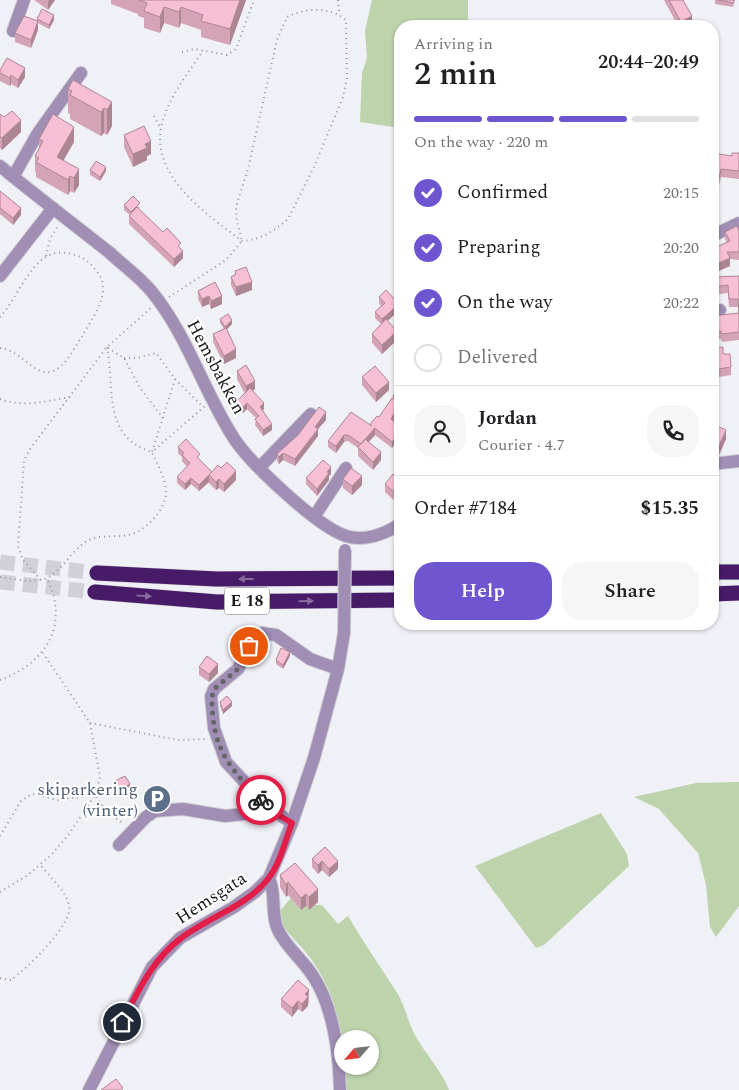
<!DOCTYPE html>
<meta charset="utf-8">
<style>
:root{--surface:#fff;--page:#f6f6f6;--text:#202124;--muted:#757577;--line:#e0e0e0;--accent:#6f56d0}
body{margin:0;font-family:Spectral,serif;background:var(--page);color:var(--text);height:100vh;display:flex;flex-direction:column;font-size:19px;white-space:nowrap}
*{box-sizing:border-box;margin:0}
p{font-size:16px;color:var(--muted)}
.icon{flex:none;width:28px;height:28px;fill:none;stroke:currentColor;stroke-width:2;stroke-linecap:round;stroke-linejoin:round}
.map{position:relative;flex:1;overflow:hidden}
.side{position:absolute;left:394px;top:20px;width:325px;height:610px;display:flex;flex-direction:column;background:var(--surface);border-radius:20px;box-shadow:0 1px 4px #0004}
.side>*{flex:none}
.needle{width:32px;rotate:242deg}
.controls{position:absolute;left:334px;top:1030px;display:grid;gap:10px}
.controls a{display:grid;place-items:center;width:45px;height:45px;border-radius:50%;background:var(--surface);box-shadow:0 1px 4px #0004;font-size:25px}
.pin{position:absolute;display:grid;place-items:center;width:42px;height:42px;color:#fff;margin:-21px;border:2px solid #fff;border-radius:50%;box-shadow:0 1px 5px #0007}
.courier{position:absolute;display:grid;place-items:center;width:50px;height:50px;margin:-25px;border:4px solid #e11d48;border-radius:50%;background:#fff;color:#222;box-shadow:0 1px 6px #0007}
.head em{font-style:normal;font-weight:600}
.head div{display:flex;flex-direction:column-reverse}
.head{display:flex;align-items:center;justify-content:space-between;height:85px;padding:0 20px}
h1{font-size:32px;font-weight:600;line-height:38px}
.bar{display:grid;grid-template-columns:repeat(4,1fr);gap:8px 5px;align-content:center;height:60px;padding:0 20px}
.bar i{height:6px;border-radius:4px;background:var(--line)}
.bar .on{background:var(--accent)}
.bar p{grid-column:span 4}
.line{display:flex;align-items:center;gap:12px;padding:0 20px;border-top:1px solid var(--line)}
.line div{flex:1}
.round{display:grid;place-items:center;flex:none;width:52px;height:52px;border-radius:20px;background:var(--page)}
ol{padding:0 20px;list-style:none}
li{display:flex;align-items:center;gap:15px;height:55px}
li p{margin-inline-start:auto}
li .icon{padding:5px;border-radius:50%;background:var(--accent);color:#fff;stroke-width:4}
li:last-child{color:var(--muted)}
li i{width:28px;height:28px;border:2px solid var(--line);border-radius:50%}
.button{display:flex;gap:10px;margin-top:auto;padding:10px 20px}
.button a{flex:1;height:58px;border-radius:20px;background:var(--accent);color:#fff;font-size:20px;font-weight:600;line-height:58px;text-align:center}
.button a+a{background:var(--page);color:var(--text)}
.map>svg:first-child{display:block}
</style>
<div class="map">
<svg width="739" height="1090" viewBox="0 0 739 1090">
<rect width="100%" height="100%" fill="#f0f0f7"/>
<path fill="#bcd3ab" fill-rule="evenodd" d="M372,0H468V26H400V128L360,122L362,73L367,58L365,31Z
M739,782V906L716,937L710,927L706,885L698,853L659,809L634,797L696,783Z
M601,813L627,854L629,866L544,945L536,948L475,866Z
M291,898L301,910L306,906L309,910L315,905H322L338,924L348,916C363,942 380,966 396,991C405,1005 408,1023 416,1037C427,1056 441,1070 449,1090H343C341,1039 342,1002 311,959C301,945 288,934 279,921L277,914ZM342,1039H370V1066H342Z"/>
<g fill="none" stroke-linecap="round" stroke-linejoin="round">
<path stroke="#d0d0d6" stroke-width="15" stroke-dasharray="15 8" stroke-linecap="butt" d="M0,562L97,573
M0,582L95,592"/>
<defs>
<path id="minor" d="M13,31L24,0
M0,166C36,196 74,224 110,253C124,266 140,277 152,292C188,336 204,393 235,440C253,466 318,527 346,536C364,542 385,534 400,524
M13,177L38,133L81,73
M712,236L739,223
M0,276L53,208
M712,310H720
M712,464L739,461
M259,468L311,414
M314,517L346,468
M292,823L267,806L226,762L214,728L211,696L214,689L238,669L253,639L262,633L276,635L310,659L338,669
M119,845L146,817L155,811L183,809L225,816L273,811
M269,878C277,895 270,913 278,930C286,947 303,960 313,976C334,1008 339,1053 340,1090
M89,1090L152,967L180,938L234,907L255,892L269,878L292,823L314,758L338,669L344,633"/>
<path id="highway" d="M712,572H739
M97,573L216,579L400,578
M95,592L217,602L400,600
M712,594L739,593"/>
</defs>
<use href="#minor" stroke="#ceced4" stroke-width="14"/>
<use href="#highway" stroke="#ceced4" stroke-width="16"/>
<path stroke="#95959b" stroke-width="2" stroke-dasharray="1 4" stroke-linecap="butt" d="M338,0L339,12
M182,52L195,49L227,55L236,49L254,0
M154,116L161,129
M46,256L50,239L58,226
M169,297L226,260L242,241L237,222L236,207L248,169L277,40L287,17C305,8 330,6 346,20L347,78L343,97L314,167L288,219C274,231 261,240 242,241C208,215 152,178 161,128C166,101 188,73 203,51
M0,317C15,301 28,267 46,257C55,251 65,252 75,255C83,257 89,262 94,268C115,290 94,315 82,336C74,348 65,369 50,372C33,375 19,349 0,348
M107,347C115,389 102,437 152,452C157,464 166,479 166,492C166,510 145,532 128,535C115,538 99,534 87,541C69,552 61,575 41,580L23,560L18,546L24,461L30,449L107,347L151,308
M108,348L124,358L140,388L163,418
M124,358H137L156,353L175,379L203,407
M175,379L152,452L205,406
M0,399C23,408 47,401 70,397
M0,577L28,581L41,580
M0,680C46,663 70,625 47,579
M90,723L178,740L206,739
M0,836L21,801L32,794L58,800L95,795L107,812L124,824
M0,892L28,875L52,854L69,834L95,795L100,777L90,723L43,653
M0,978L11,980C26,969 74,924 69,905C66,891 49,876 40,864"/>
<use href="#minor" stroke="#a08eb4" stroke-width="12"/>
<use href="#highway" stroke="#471b68" stroke-width="15"/>
<defs>
<path id="minor-bridge" d="M344,633L345,550"/>
</defs>
<use href="#minor-bridge" stroke="#ceced4" stroke-width="14" stroke-linecap="butt"/>
<use href="#minor-bridge" stroke="#a08eb4" stroke-width="12"/>
</g>
<path fill="#d4a4b6" d="M34,0H55L48,10Z
M111,0H246L230,45L201,37V30L181,23L179,28L164,23L160,33L144,28V18L138,16V14L111,4Z
M664,0H683L692,25L689,26H678Z
M715,0H735L733,7L715,4Z
M37,19L54,20L49,29L38,23V30L31,48L15,42V33L37,21Z
M0,70L25,77L18,88L11,84L10,86L0,81Z
M68,89L112,102V126L107,135L104,133L101,136L70,119V114L68,113Z
M0,114L21,132L2,150L0,148Z
M124,135L151,154L147,156V160L133,167L124,147Z
M39,139L74,142L63,160L79,185L74,193L70,191L68,195L36,177V172L35,171V156L39,149Z
M712,153L732,156L739,153V179L721,177L719,186L715,185L714,195H712Z
M90,170L106,171L100,181L90,175Z
M0,191L21,215L13,225L0,214Z
M124,205L140,207L138,209L181,249L183,258L174,267L129,224V216L130,215L124,210Z
M739,231V260L730,259V266L712,274L727,243L725,239V232Z
M235,271L252,290L236,296L231,285V277L235,275Z
M739,276V340L722,342L721,339L714,340L712,329V316L739,313L738,307H729L728,293L712,295V277Z
M215,282L222,304L211,309L209,304L202,307L198,299V291Z
M379,297L396,301L400,297V313L398,311L388,321L397,340L382,354L372,343V334L381,324L375,318V312L381,306L379,303Z
M220,319L232,324L227,329L236,358L224,364L213,342V334L224,329L220,323Z
M712,348L723,354L731,367V375L713,378V383H712Z
M237,371L255,389L253,391L264,409L263,410L272,430L263,436L255,425L256,418L247,409L243,413L237,407V401L245,394L237,379Z
M362,377L389,390L376,402L362,385Z
M400,385L398,402L400,411L393,421L392,448L375,435L369,442L381,460L373,470L358,456V448L348,441L344,442L336,453L328,447V441L370,424L379,417L393,398V396Z
M326,420L318,429V436L295,466L283,460L279,464L277,461V454Z
M712,424L726,439L719,455L712,452Z
M178,447L200,460L212,472L236,480L224,492L219,488L216,490L209,483V482L199,491L191,484L185,490L177,483V477L187,467L182,461V457L178,453Z
M400,470V498L396,502L385,492V484L395,476Z
M331,474L329,476V480L317,496L306,484V478Z
M343,479L362,485L352,495L343,488Z
M290,656L283,669L276,664V660Z
M199,667L218,673L209,682L199,675Z
M220,702L232,706L223,714L220,706Z
M113,782L130,788L118,795L113,787Z
M325,847L338,869L329,877L322,870L318,874L312,867V859Z
M280,875L318,902L309,910L306,906L301,910L288,895L286,897L280,887Z
M309,998L308,1006L302,1012L298,1009L292,1017L281,1007V999Z"/>
<path fill="#ad8694" d="M49,0H55L48,10V1Z
M240,0H246L230,45V29Z
M164,7V23L160,33V17Z
M181,7V23L179,28V12Z
M54,15V20L49,29V25Z
M692,16V25L689,26H681V22Z
M38,21V30L31,48V40Z
M25,68V77L18,88V80Z
M11,75V84L10,86V78Z
M112,102V126L107,135V110Z
M104,108V133L101,136V112Z
M21,120V132L2,150V138Z
M74,127V142L57,172V157Z
M151,141V154L147,156V160L133,167V154L145,144Z
M106,167V171L100,181V177Z
M79,169V185L74,193V178Z
M70,176V191L68,195V180Z
M715,177V185L714,195V187Z
M21,208V215L13,225V218Z
M716,221V225L712,227V222Z
M183,251V258L174,267V259Z
M730,258V266L712,274V266Z
M252,282V290L236,296V287Z
M209,296V304L202,307V299Z
M222,296V304L211,309V301Z
M398,305V311L382,326V319Z
M232,320V324L225,331V327Z
M397,331V340L382,354V345Z
M236,349V358L224,364V356Z
M255,381V389L246,395V386Z
M389,382V390L376,402V393Z
M400,392V399L394,405V398Z
M717,397V405L713,418V410Z
M247,403V409L243,413V407Z
M264,403V409L260,413V407Z
M400,404V411L391,425V419Z
M326,412V420L318,429V436L295,466V459L315,427Z
M272,424V430L263,436V430Z
M375,428V435L361,450V444Z
M726,430V439L719,455V446Z
M400,432V438L392,448V442Z
M344,435V442L336,453V446Z
M381,452V460L373,470V462Z
M283,453V460L279,464V457Z
M331,467V474L329,476V480L317,496V489L327,472Z
M236,471V480L224,492V484Z
M209,475V482L199,491V485Z
M362,476V485L352,495V486Z
M191,478V484L185,490V484Z
M219,479V488L216,490V482Z
M400,489V498L396,502V494Z
M290,652V656L283,669V665Z
M218,664V673L209,682V674Z
M232,702V706L223,714V710Z
M130,784V788L118,795V791Z
M322,861V870L318,874V865Z
M338,861V869L329,877V869Z
M288,882V895L286,897V885Z
M318,889V902L309,910V897Z
M306,894V906L301,910V898Z
M309,990L308,1006L302,1012V1004L305,994Z
M298,1001V1009L292,1017V1008Z"/>
<path fill="#f7bfd4" stroke="#ad8694" d="M139,0H240L230,29L201,21L203,15L181,7L179,12L164,7L160,17L144,11L147,3Z
M669,0H683L692,16L681,22Z
M718,0H734L733,3Z
M42,9L54,15L49,25L37,19Z
M24,16L38,21L31,40L15,33Z
M7,58L25,68L18,80L11,75L10,78L0,73V70Z
M73,80L112,102L107,110L104,108L101,112L70,95L72,91L68,89Z
M12,111L21,120L2,138L0,136V114L4,117Z
M53,114L74,127L57,157L79,169L74,178L70,176L68,180L36,162L39,158L35,156L43,141L39,139Z
M144,126L151,141L145,144L147,148L133,154L124,135Z
M712,153L732,156V153H739V171L721,169L719,178L715,177L714,187H712Z
M96,161L106,167L100,177L90,170Z
M0,191L21,208L13,218L0,208Z
M133,196L140,203L131,212L124,205Z
M137,207L163,232L167,228L181,243L178,246L183,251L174,259L129,216Z
M714,212L716,221L712,222V213Z
M737,226L739,231V252H727L730,258L712,266V249L730,241L725,232Z
M246,267L252,282L236,287L231,277L236,274L235,271Z
M739,276V332L722,334L721,331L714,332L712,316L739,313L738,299H729L728,285L712,287V277Z
M215,282L222,296L211,301L209,296L202,299L198,291Z
M386,290L396,301L400,297V306L398,305L382,319L375,312L385,303L379,297Z
M228,314L232,320L225,327L220,319Z
M386,319L397,331L382,345L372,334Z
M226,328L236,349L224,356L213,334Z
M723,347V354H730L731,367L713,370V375H712V348Z
M246,365L255,381L246,386L237,371Z
M375,366L389,382L376,393L362,377Z
M400,385V392L394,398L393,396Z
M250,388L264,403L260,407L272,424L263,430L255,419L259,416L247,403L243,407L237,401Z
M712,395L717,397L713,410H712Z
M392,398L400,403L391,419L400,426V432L392,442L375,428L361,444L348,435H344L336,446L328,441L351,412L372,426L370,424L377,416L379,417Z
M319,407L326,412L315,427L318,429L295,459L283,453L279,457L277,454L298,435Z
M712,424L726,430L719,446L712,443Z
M186,439L200,454L197,457L212,472L199,485L191,478L185,484L177,477L190,463L182,455L184,453L178,447Z
M365,439L381,452L373,462L358,447Z
M323,460L331,467L327,472L329,473L317,489L306,478Z
M227,462L236,471L224,484L219,479L216,482L209,475L218,465L221,468Z
M351,468L362,476L352,486L343,479Z
M400,470V489L396,494L385,484L393,474L395,476Z
M281,648L290,652L283,665L276,660Z
M207,656L218,664L209,674L199,667Z
M227,696L232,702L223,710L220,702Z
M125,776L130,784L118,791L113,782Z
M325,847L338,861L329,869L322,861L318,865L312,859Z
M295,863L318,889L309,897L306,894L301,898L288,882L286,885L280,875Z
M298,980L309,990L305,994L308,997L302,1004L298,1001L292,1008L281,999Z
M116,1079L123,1088L121,1090H101Z"/>
<defs><path id="oneway-solid" d="M-6-.8H1V-3.2L6.5 0L1 3.2V.8H-6Z" transform="scale(1.25)"/></defs>
<g fill="#876b9d">
<use href="#oneway-solid" transform="translate(246 579) rotate(180)"/>
<use href="#oneway-solid" transform="translate(144 596) rotate(4)"/>
<use href="#oneway-solid" transform="translate(306 601) rotate(-1)"/>
</g>
<g fill="none" stroke-linecap="round" stroke-linejoin="round">
<path stroke="#646469" stroke-width="5" stroke-dasharray="0 9" d="M249,646L238,669L214,689C211,698 212,707 213,717C217,756 235,773 261,800"/>
<path stroke="#e11d48" stroke-width="6" d="M122,1022C138,992 152,960 180,939C208,917 246,907 268,879C280,864 285,841 292,823L280,816L261,800"/>
</g>
<defs>
<symbol id="parking-disc" viewBox="-11 -11 22 22"><circle r="9.5" fill="#5c6f8a" stroke="#fff"/><path d="M-3.5-5.5H1a3.5 3.5 0 0 1 0 7H-1V5.5H-3.5ZM-1-3.4V-.6H.8a1.4 1.4 0 0 0 0-2.8Z" fill="#fff"/></symbol>
</defs>
<g fill-rule="evenodd">
<use href="#parking-disc" x="141" y="783" width="32" height="32"/>
</g>
<g text-anchor="middle" dominant-baseline="central" stroke-width="4" stroke-linejoin="round" paint-order="stroke">
<rect fill="#fff" stroke="#5e5e60" stroke-width="1" x="224.5" y="587.5" width="45" height="27" rx="4"/>
<g font-size="16" font-weight="bold" fill="#19191c">
<text x="247" y="601">E 18</text>
</g>
<g font-size="18" fill="#19191c" stroke="#fff">
<text transform="translate(216 367) rotate(62)">Hemsbakken</text>
<text transform="translate(211 898) rotate(-33)">Hemsgata</text>
</g>
<g font-size="18" fill="#4e5e75" stroke="#fff" text-anchor="end">
<text x="138" y="789">skiparkering<tspan x="138" dy="21">(vinter)</tspan></text>
</g>
</g>
</svg>
<div class="controls">
<a><svg class="needle" viewBox="-14 -14 28 28"><path d="M0-13l5 13h-10z" fill="#e53935"/><path d="M0 13l5-13h-10z" fill="#757577"/></svg></a>
</div>
<div class="pin" style="left:249px;top:646px;background:#ea580c"><svg class="icon" aria-label="bag" viewBox="0 0 24 24"><path d="M5 8h14l-1 12H6zM9 8a3 3 0 0 1 6 0"/></svg></div>
<div class="pin" style="left:122px;top:1022px;background:#1f2937"><svg class="icon" aria-label="home" viewBox="0 0 24 24"><path d="M3 11l9-7 9 7M6 9v11h12V9"/></svg></div>
<div class="courier" style="left:261px;top:800px"><svg class="icon" aria-label="bike" viewBox="0 0 24 24"><circle cx="6" cy="16" r="4"/><circle cx="18" cy="16" r="4"/><path d="M6 16l4-8h5l3 8M10 8l3 8H6M13 5h3"/></svg></div>
<section class="side">
<div class="head"><div><h1>2 min</h1><p>Arriving in</p></div><em>20:44–20:49</em></div>
<div class="bar"><i class="on"></i><i class="on"></i><i class="on"></i><i></i><p>On the way · 220 m</p></div>
<ol>
<li><svg class="icon" aria-label="check" viewBox="0 0 24 24"><path d="M5 12l5 5 9-10"/></svg>Confirmed<p>20:15</p></li>
<li><svg class="icon" aria-label="check" viewBox="0 0 24 24"><path d="M5 12l5 5 9-10"/></svg>Preparing<p>20:20</p></li>
<li><svg class="icon" aria-label="check" viewBox="0 0 24 24"><path d="M5 12l5 5 9-10"/></svg>On the way<p>20:22</p></li>
<li><i></i>Delivered</li>
</ol>
<div class="line" style="height:90px"><a class="round"><svg class="icon" aria-label="person" viewBox="0 0 24 24"><circle cx="12" cy="8" r="4"/><path d="M4 21q1-7 8-7t8 7"/></svg></a><div><b>Jordan</b><p>Courier · 4.7</p></div><a class="round"><svg class="icon" aria-label="phone" viewBox="0 0 24 24"><path d="M5 4h4l2 5-3 2q2 4 5 5l2-3 5 2v4C11 20 4 13 5 4z"/></svg></a></div>
<div class="line" style="height:65px"><div>Order #7184</div><b>$15.35</b></div>
<div class="button"><a>Help</a><a>Share</a></div>
</section>
</div>
